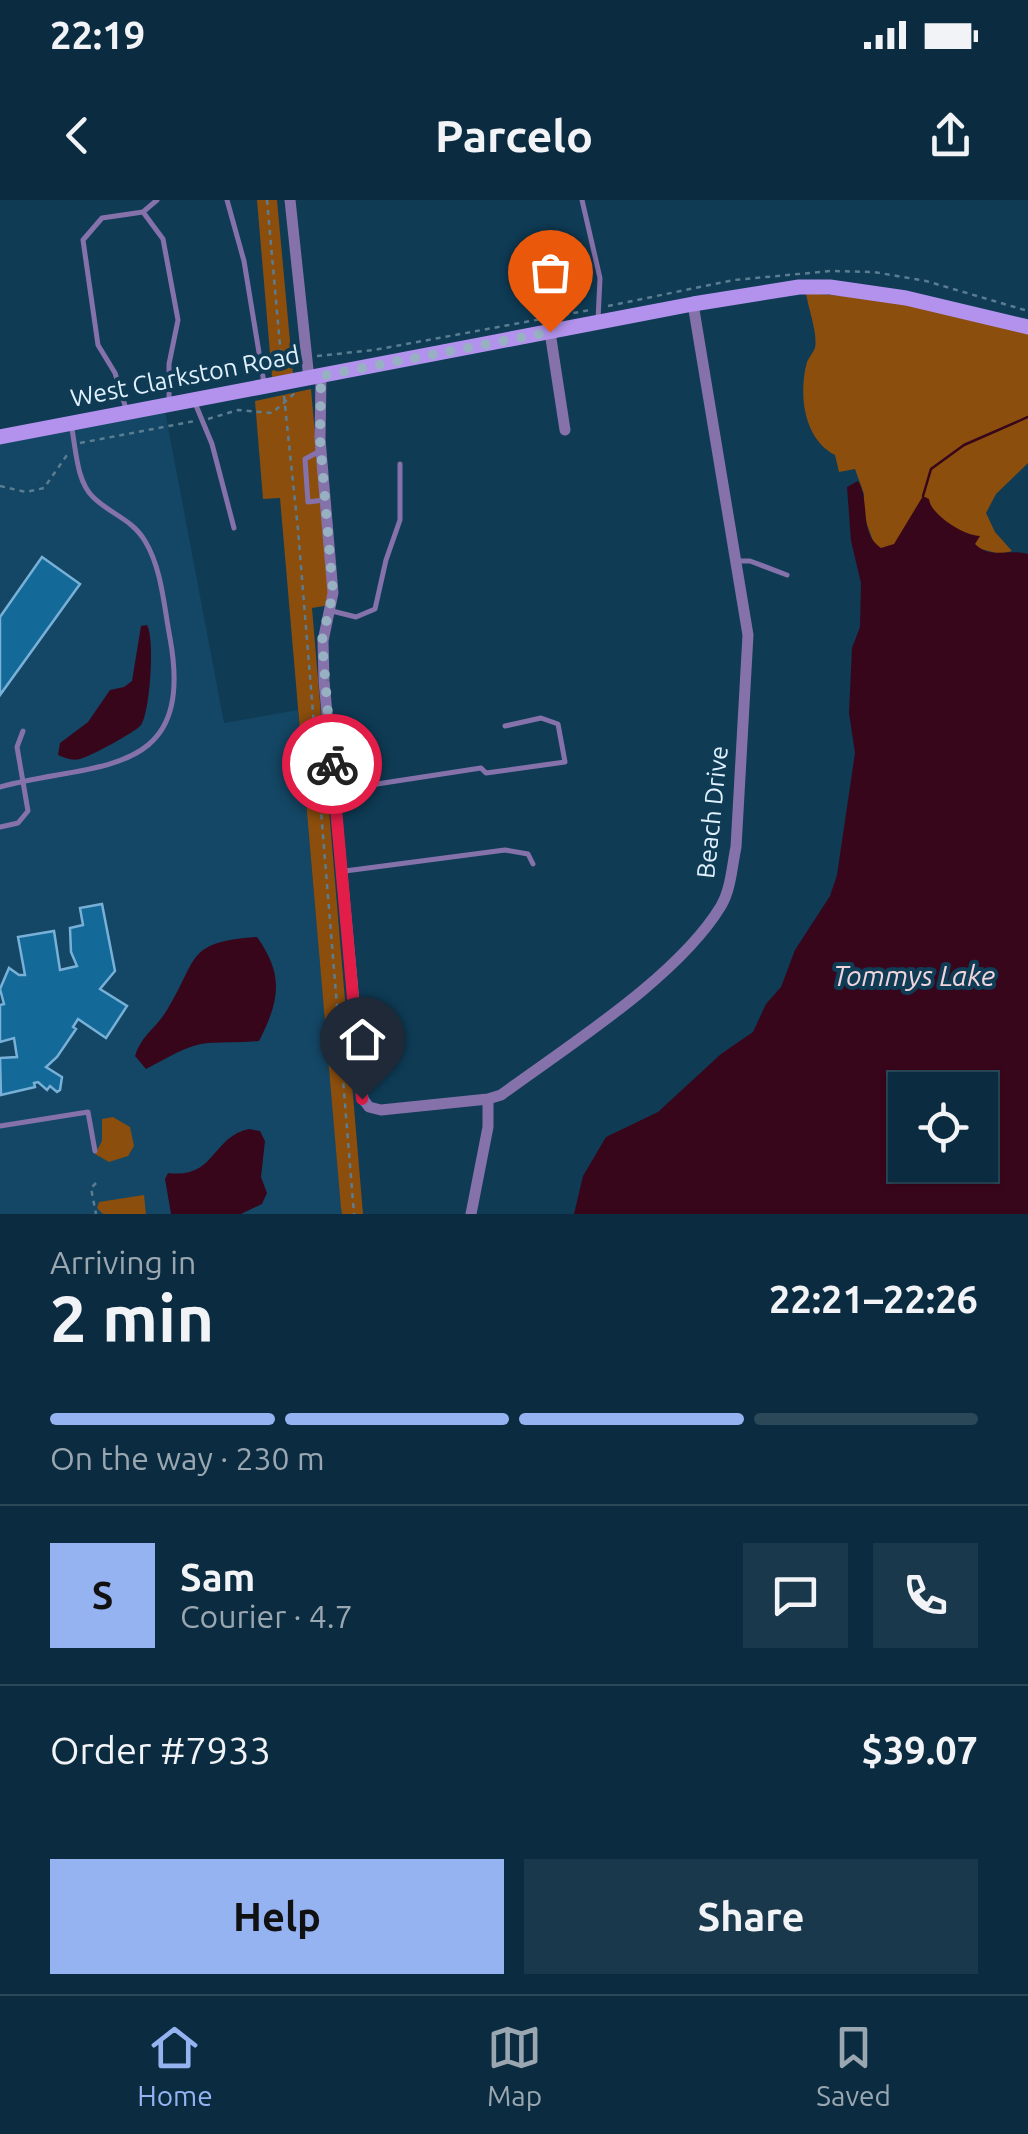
<!DOCTYPE html>
<meta charset="utf-8">
<style>
:root{--surface:#0b2c40;--page:#19384b;--text:#f1f3f6;--muted:#9aa7b1;--line:#2b4859;--accent:#95b2f1}
body{margin:0;font-family:Ubuntu,sans-serif;background:var(--page);color:var(--text);height:100vh;display:flex;flex-direction:column;font-size:38px;white-space:nowrap}
*{box-sizing:border-box;margin:0}
p{font-size:32px;color:var(--muted)}
.icon{flex:none;width:55px;height:55px;fill:none;stroke:currentColor;stroke-width:2;stroke-linecap:round;stroke-linejoin:round}
.map{position:relative;height:1014px;overflow:hidden}
.sheet{display:flex;flex-direction:column;background:var(--surface);flex:1}
.sheet>*{flex:none}
.controls{position:absolute;left:888px;top:872px;display:grid;gap:20px}
.controls a{display:grid;place-items:center;width:110px;height:110px;border-radius:0px;background:var(--surface);box-shadow:0 2px 8px #0004,0 0 0 2px var(--line);font-size:50px}
.pin{position:absolute;display:grid;place-items:center;width:85px;height:85px;color:#fff;margin:-102px -42px;border-radius:50% 50% 50% 0;rotate:-45deg;box-shadow:0 0 10px #0007}
.pin .icon{rotate:45deg}
.courier{position:absolute;display:grid;place-items:center;width:100px;height:100px;margin:-50px;border:8px solid #e11d48;border-radius:50%;background:#fff;color:#222;box-shadow:0 2px 12px #0007}
.overview em{font-style:normal;font-weight:700}
.overview div{display:flex;flex-direction:column-reverse}
.overview{display:flex;align-items:center;justify-content:space-between;height:170px;padding:0 50px}
h1{font-size:65px;font-weight:700;line-height:75px}
.bar{display:grid;grid-template-columns:repeat(4,1fr);gap:15px 10px;align-content:center;height:120px;padding:0 50px}
.bar i{height:12px;border-radius:8px;background:var(--line)}
.bar .on{background:var(--accent)}
.bar p{grid-column:span 4}
.line{display:flex;align-items:center;gap:25px;padding:0 50px;border-top:2px solid var(--line)}
.line div{flex:1}
.round{display:grid;place-items:center;flex:none;width:105px;height:105px;border-radius:0px;background:var(--page)}
.cta{display:flex;gap:20px;margin-top:auto;padding:20px 50px}
.cta a{flex:1;height:115px;border-radius:0px;background:var(--accent);color:#111;font-size:40px;font-weight:700;line-height:115px;text-align:center}
.cta a+a{background:var(--page);color:var(--text)}
.status{display:flex;justify-content:space-between;align-items:center;height:70px;padding:0 50px;background:var(--surface);direction:ltr}
.status svg{height:28px;fill:currentColor}
header{display:flex;justify-content:space-between;align-items:center;height:130px;padding:0 50px;background:var(--surface);font-size:45px;font-weight:700}
.menu{display:flex;justify-content:space-around;align-items:center;height:140px;border-top:2px solid var(--line);background:var(--surface);font-size:28px;color:var(--muted)}
.menu a{display:grid;justify-items:center;gap:5px}
.menu .on{color:var(--accent)}
.map>svg:first-child{display:block}
</style>
<div class="status"><b>22:19</b><svg viewBox="0 0 49 12"><path d="M0 12V9h3v3zM5 12V6h3v6zM10 12V3h3v9zM15 12V0h3v12zM26 1h20v11H26zM47 4h2v5h-2z"/></svg></div>
<header><svg class="icon" aria-label="back" viewBox="0 0 24 24"><path d="M15 5l-7 7 7 7"/></svg>Parcelo<svg class="icon" aria-label="share" viewBox="0 0 24 24"><path d="M12 15V3M7 8l5-5 5 5M5 13v7h14v-7"/></svg></header>
<div class="map">
<svg width="1028" height="1014" viewBox="0 0 1028 1014">
<rect width="100%" height="100%" fill="#0f3b55"/>
<path fill="#144765" d="M165,211L224,523L298,510L342,1014H0V244Z"/>
<path fill="#8b4e0d" d="M257,0H277L293,174L272,177Z
M806,93L883,99L1028,134V263L996,294L986,313L995,332L1012,351L1000,354L977,348L1028,1014L980,965V890L874,344L864,316V294L855,269L839,272L835,255C804,239 798,195 807,162C809,157 813,153 815,148C818,133 808,108 806,93Z
M311,189L330,405L312,408L363,1014H342L341,1008L280,298L263,299L255,201Z
M113,917L130,927L134,946L128,956L109,962L95,954L102,941V919Z
M144,995L146,1014H103L97,1008L99,1002Z"/>
<path fill="#38061b" fill-rule="evenodd" d="M858,281C871,302 858,332 881,348L894,344L923,296L929,299C930,314 964,336 980,336L975,344C991,360 1010,348 1028,354V1014H574L583,976L606,937L658,912L721,854L753,832L766,804L781,787L795,750L830,696L837,675L855,553L849,513L852,448L860,427L861,383L851,341L847,287ZM905,890H980V965H905Z
M147,425C155,438 150,513 141,525C136,532 89,557 80,559C72,561 65,558 58,555L60,543L88,522L110,490L124,487L132,481L141,426Z
M257,737C284,775 280,800 259,841C242,843 226,842 208,843C186,845 166,859 146,869L135,856C140,837 157,827 167,810C199,758 185,742 257,737Z
M249,929L260,931L265,941L261,977L267,993L262,1004L241,1014H171L165,979L168,973C216,979 211,937 249,929Z"/>
<g fill="none" stroke-linecap="round" stroke-linejoin="round">
<path stroke="#38061b" stroke-width="2.5" d="M923,296L931,269L964,245L1028,217"/>
</g>
<path fill="#136998" stroke="#78b0d8" stroke-width="2.5" d="M42,357L80,384L0,495V417Z
M102,704L115,771L100,789L127,806L106,838L78,819L73,827L76,829L57,857L46,867L62,877L60,890L57,892L50,886L47,890L38,882L34,883L35,887L1,895L0,858L17,857L14,838L0,842V805L4,804L0,789L9,768L19,775H25L18,737L54,731L60,770L77,766L71,752L70,728L83,725L80,708Z"/>
<g fill="none" stroke-linecap="round" stroke-linejoin="round">
<path stroke="#5b7d92" stroke-width="2.5" stroke-dasharray="5 5" stroke-linecap="butt" d="M267,0L282,168
M608,106L734,80L831,71L874,72L926,81L1028,111
M317,156L374,150L590,110
M282,169L295,158
M284,196L298,330L354,1014
M208,219L238,210L272,213L295,193
M80,243L195,221
M0,286L26,292L44,288L67,255
M96,983L91,988L96,1014"/>
<path stroke="#8672aa" stroke-width="5" d="M227,0L244,61L264,183
M582,0L600,78L598,120
M143,12L157,0
M195,203L212,244L234,328
M127,212L115,173L98,145L83,40L102,18L143,12L163,39L178,120L169,164V202
M318,252L305,259L308,302L324,300
M739,361H750L787,375
M332,411L356,417L375,409L386,360L400,320V264
M0,587C94,561 196,581 170,438C164,407 162,369 145,341C132,319 110,314 93,297C76,281 76,247 71,224
M338,590L481,568L486,573L565,562L558,524L541,518L505,526
M0,627L18,623L28,611L17,547L23,531
M345,671L505,650L528,654L533,664
M0,926L88,912L95,951"/>
<path stroke="#8672aa" stroke-width="11" d="M290,0L309,179
M550,132L565,230
M321,176L320,239L333,393L323,441L324,481L363,899L369,907L381,910L488,899L501,895C569,845 678,777 721,706C731,689 732,666 736,647L748,435L693,104
M471,1014L488,927V899"/>
<path stroke="#b292ec" stroke-width="15" d="M0,237L693,104L799,87H830L906,98L1028,127"/>
</g>
<g fill="none" stroke-linecap="round" stroke-linejoin="round">
<path stroke="#97b1c2" stroke-width="10" stroke-dasharray="0 18" d="M332,564L322,440L333,393L320,239L321,176L550,132"/>
<path stroke="#e11d48" stroke-width="12" d="M332,564L362,899"/>
</g>
<g text-anchor="middle" dominant-baseline="central" stroke-width="8" stroke-linejoin="round" paint-order="stroke">
<g font-size="25" fill="#e0f1fd" stroke="#0f3b55">
<text transform="translate(185 176) rotate(-11)">West Clarkston Road</text>
<text transform="translate(712 612) rotate(-84)">Beach Drive</text>
</g>
<g font-size="28" font-style="italic" fill="#f1d5dc" stroke="#0f3b55">
<text x="914" y="775">Tommys Lake</text>
</g>
</g>
</svg>
<div class="controls">
<a><svg class="icon" aria-label="locate" viewBox="0 0 24 24"><circle cx="12" cy="12" r="6"/><path d="M12 2v4M12 18v4M2 12h4M18 12h4"/></svg></a>
</div>
<div class="pin" style="left:550px;top:132px;background:#ea580c"><svg class="icon" aria-label="bag" viewBox="0 0 24 24"><path d="M5 8h14l-1 12H6zM9 8a3 3 0 0 1 6 0"/></svg></div>
<div class="pin" style="left:362px;top:899px;background:#1f2937"><svg class="icon" aria-label="home" viewBox="0 0 24 24"><path d="M3 11l9-7 9 7M6 9v11h12V9"/></svg></div>
<div class="courier" style="left:332px;top:564px"><svg class="icon" aria-label="bike" viewBox="0 0 24 24"><circle cx="6" cy="16" r="4"/><circle cx="18" cy="16" r="4"/><path d="M6 16l4-8h5l3 8M10 8l3 8H6M13 5h3"/></svg></div>
</div>
<section class="sheet">
<div class="overview"><div><h1>2 min</h1><p>Arriving in</p></div><em>22:21–22:26</em></div>
<div class="bar"><i class="on"></i><i class="on"></i><i class="on"></i><i></i><p>On the way · 230 m</p></div>
<div class="line" style="height:180px"><b class="round" style="background:var(--accent);color:#111">S</b><div><b>Sam</b><p>Courier · 4.7</p></div><a class="round"><svg class="icon" aria-label="chat" viewBox="0 0 24 24"><path d="M4 5h16v11H9l-5 4z"/></svg></a><a class="round"><svg class="icon" aria-label="phone" viewBox="0 0 24 24"><path d="M5 4h4l2 5-3 2q2 4 5 5l2-3 5 2v4C11 20 4 13 5 4z"/></svg></a></div>
<div class="line" style="height:130px"><div>Order #7933</div><b>$39.07</b></div>
<div class="cta"><a>Help</a><a>Share</a></div>
</section>
<nav class="menu">
<a class="on"><svg class="icon" aria-label="home" viewBox="0 0 24 24"><path d="M3 11l9-7 9 7M6 9v11h12V9"/></svg>Home</a>
<a><svg class="icon" aria-label="map" viewBox="0 0 24 24"><path d="M3 6l6-2 6 2 6-2v14l-6 2-6-2-6 2zM9 4v14M15 6v14"/></svg>Map</a>
<a><svg class="icon" aria-label="saved" viewBox="0 0 24 24"><path d="M7 4h10v16l-5-4-5 4z"/></svg>Saved</a>
</nav>
